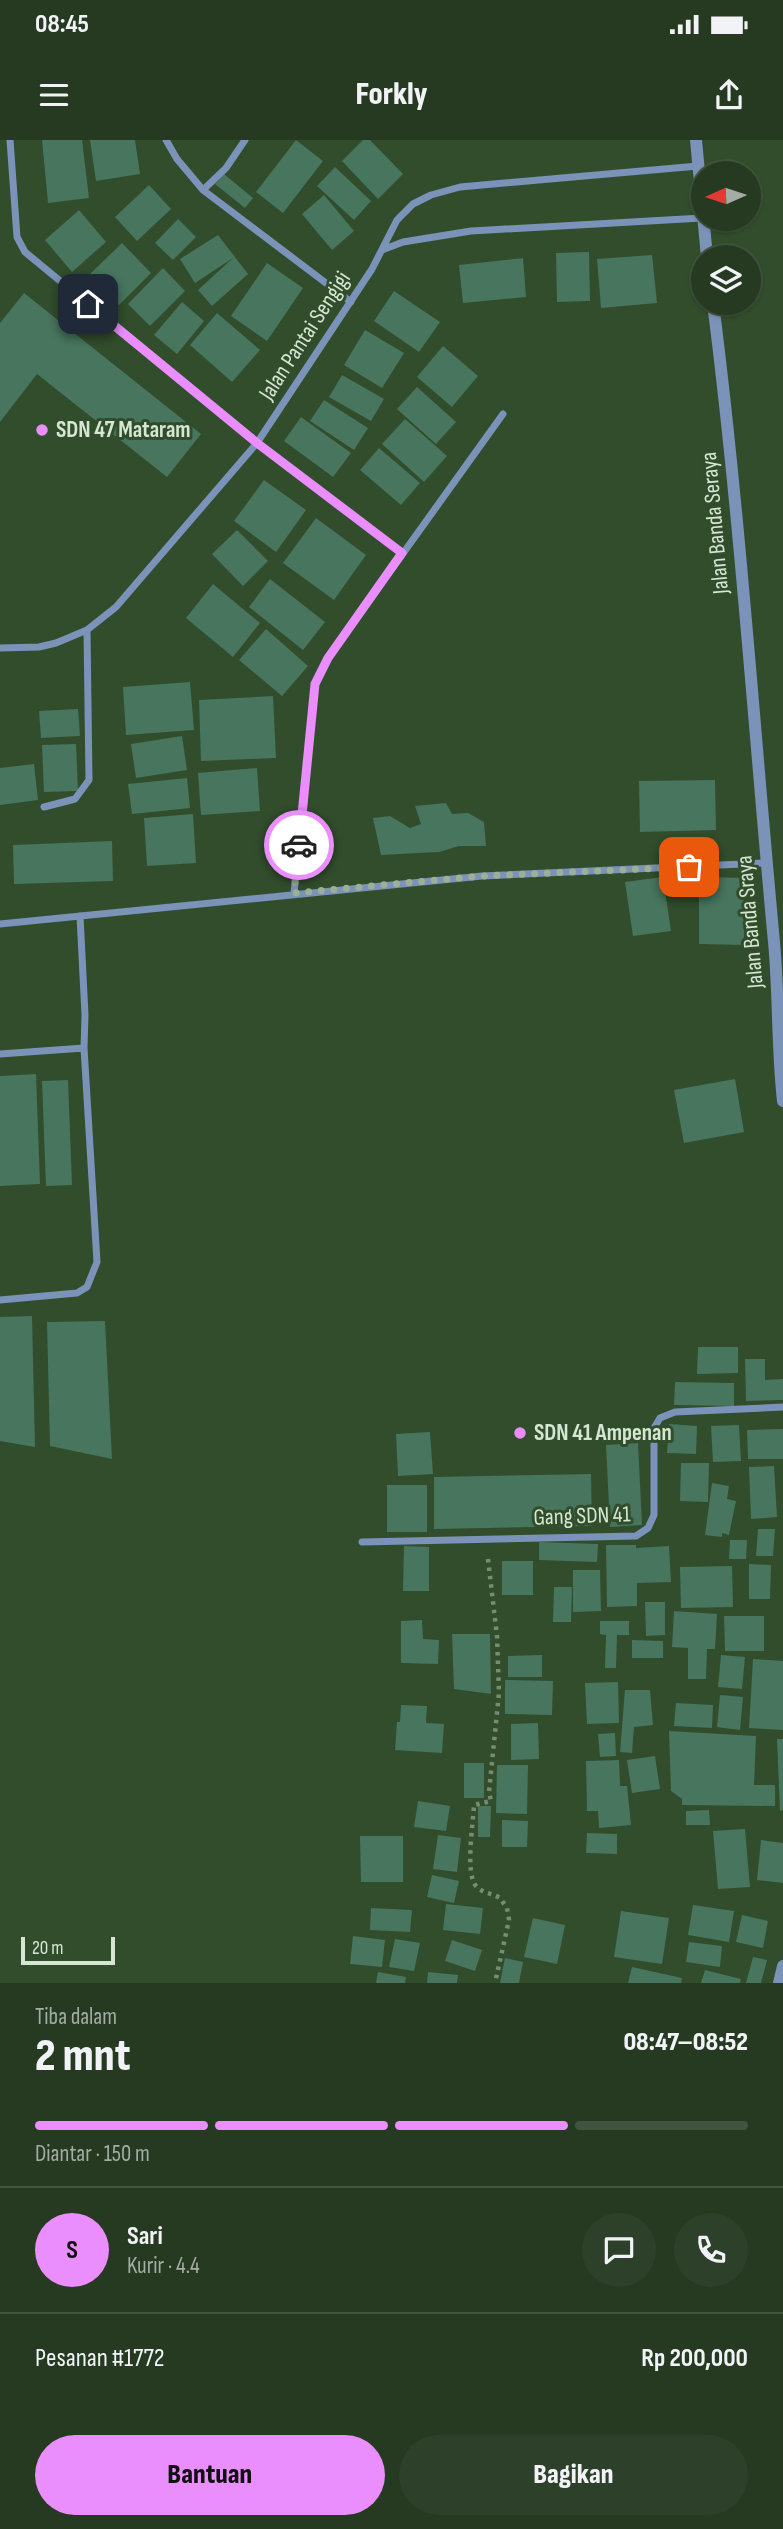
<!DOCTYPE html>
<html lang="id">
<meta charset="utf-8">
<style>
:root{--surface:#253a21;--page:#2d412a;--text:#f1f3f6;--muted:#a3ada5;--line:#42543f;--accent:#ea8dfd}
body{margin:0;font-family:"Sofia Sans Condensed",sans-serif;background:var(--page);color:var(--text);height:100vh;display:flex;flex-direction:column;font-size:26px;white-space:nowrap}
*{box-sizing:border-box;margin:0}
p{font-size:23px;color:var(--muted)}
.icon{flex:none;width:38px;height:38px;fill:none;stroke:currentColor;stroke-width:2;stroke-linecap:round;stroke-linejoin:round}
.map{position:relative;height:1843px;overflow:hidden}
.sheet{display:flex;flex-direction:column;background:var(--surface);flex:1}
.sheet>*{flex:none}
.needle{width:46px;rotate:267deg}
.controls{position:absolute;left:691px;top:21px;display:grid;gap:14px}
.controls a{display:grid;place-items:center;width:70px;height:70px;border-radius:50%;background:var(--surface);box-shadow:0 2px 5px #0004,0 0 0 2px var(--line);font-size:35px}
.scale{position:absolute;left:21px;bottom:18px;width:94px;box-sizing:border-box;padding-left:7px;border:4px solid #d5e6d2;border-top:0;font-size:19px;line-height:24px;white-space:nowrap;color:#d5e6d2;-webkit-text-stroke:5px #314d2c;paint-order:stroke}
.pin{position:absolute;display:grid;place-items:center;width:60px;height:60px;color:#fff;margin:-30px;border-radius:14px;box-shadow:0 4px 10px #0006}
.courier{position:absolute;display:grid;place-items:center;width:70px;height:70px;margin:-35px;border:5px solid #ea8dfd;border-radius:50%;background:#fff;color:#222;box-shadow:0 2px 9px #0007}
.headline em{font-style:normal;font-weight:800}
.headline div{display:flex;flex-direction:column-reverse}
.headline{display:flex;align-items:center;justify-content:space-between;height:119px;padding:0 35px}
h1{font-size:46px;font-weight:800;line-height:52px}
.bar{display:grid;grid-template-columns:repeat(4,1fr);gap:10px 7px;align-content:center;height:84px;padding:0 35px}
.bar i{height:9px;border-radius:5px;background:var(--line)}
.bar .on{background:var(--accent)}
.bar p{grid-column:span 4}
.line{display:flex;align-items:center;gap:18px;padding:0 35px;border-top:2px solid var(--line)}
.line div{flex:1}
.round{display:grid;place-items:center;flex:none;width:74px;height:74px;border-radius:37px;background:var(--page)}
.button{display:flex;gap:14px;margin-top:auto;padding:14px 35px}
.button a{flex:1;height:80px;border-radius:42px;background:var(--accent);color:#111;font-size:28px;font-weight:800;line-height:80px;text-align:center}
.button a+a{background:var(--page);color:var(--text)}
.status{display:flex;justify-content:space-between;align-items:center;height:49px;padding:0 35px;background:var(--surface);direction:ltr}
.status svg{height:19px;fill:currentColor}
header{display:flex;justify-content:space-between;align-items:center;height:91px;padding:0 35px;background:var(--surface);font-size:32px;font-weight:800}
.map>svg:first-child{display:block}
</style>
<div class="status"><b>08:45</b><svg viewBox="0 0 49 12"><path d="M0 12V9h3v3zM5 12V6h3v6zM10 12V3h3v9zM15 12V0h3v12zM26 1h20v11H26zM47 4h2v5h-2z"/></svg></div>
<header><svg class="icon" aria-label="menu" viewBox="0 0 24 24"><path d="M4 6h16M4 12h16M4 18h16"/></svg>Forkly<svg class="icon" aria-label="share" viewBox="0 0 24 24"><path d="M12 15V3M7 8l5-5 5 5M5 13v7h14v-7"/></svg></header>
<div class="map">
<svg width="783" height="1843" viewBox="0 0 783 1843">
<rect width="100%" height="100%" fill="#314d2c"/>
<path fill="#47755e" d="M42,0H82L89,58L48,63Z
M90,0H135L140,34L96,41Z
M296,0L323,21L283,73L256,52Z
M363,0H370L403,34L378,59L342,21Z
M335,27L371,61L354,80L317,46Z
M224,34L253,58L245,68L215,44Z
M149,45L171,69L137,101L115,77Z
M324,55L354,91L332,110L302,74Z
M79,70L106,102L72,132L45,100Z
M178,79L196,97L173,120L155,103Z
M218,95L248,134L212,166L198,150L233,118L195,143L180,119Z
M122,103L151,133L119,165L89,135Z
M589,112L590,161L557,162L556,113Z
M652,115L657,163L601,168L597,119Z
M523,118L526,157L463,163L459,125Z
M267,123L303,148L267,201L231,176Z
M163,128L185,151L150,186L128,164Z
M394,151L440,182L419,212L374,181Z
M24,153L201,294L167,337L37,234L0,282V183Z
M182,162L204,181L177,214L154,195Z
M217,173L260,210L232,242L190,205Z
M365,190L404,213L382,248L344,225Z
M443,206L478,236L452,267L417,237Z
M342,235L384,259L371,281L329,257Z
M417,247L456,282L436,304L397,269Z
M324,260L368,288L354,310L310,281Z
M301,277L351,313L333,337L284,301Z
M405,279L447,316L424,342L382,304Z
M379,308L420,343L401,365L360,330Z
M264,340L306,370L276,412L234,381Z
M316,378L366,415L334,460L283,423Z
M237,390L268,421L243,446L212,414Z
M270,439L325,482L303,510L249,467Z
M213,444L260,483L233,517L186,478Z
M266,489L308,526L282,556L239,520Z
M190,542L194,590L126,595L123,547Z
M273,556L276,618L201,621L199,560Z
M78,569L80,596L41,598L39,571Z
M182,596L187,630L136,638L131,604Z
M76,604L78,651L44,652L42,605Z
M34,624L38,660L0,665V628Z
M257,628L260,671L201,675L198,633Z
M187,638L190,668L132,674L128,644Z
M715,640L716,690L640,692L639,641Z
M446,663L452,674L468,673L484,682L486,706H459L439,712L381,715L373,678L390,676L410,688L421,684L415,666Z
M193,674L196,723L147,726L144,678Z
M112,701L113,741L14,744L13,705Z
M663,737L671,791L633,796L625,742Z
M699,737L745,738L744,805L699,804Z
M36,934L40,1044L0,1046V936Z
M735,939L744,992L684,1003L674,950Z
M68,940L72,1045L46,1046L42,941Z
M32,1176L35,1307L0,1301V1177Z
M105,1181L112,1319L50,1306L47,1182Z
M698,1207H738V1233L697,1234Z
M745,1219H765V1240L783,1239V1260L746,1261Z
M675,1242L734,1243V1266L674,1265Z
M669,1284L697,1286L696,1314L667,1313Z
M739,1285L741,1321L713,1322L711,1286Z
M783,1289V1319H748L747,1290Z
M430,1292L433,1334L398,1336L396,1294Z
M638,1303L642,1385L610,1387L606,1305Z
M681,1323H709L708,1362L680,1361Z
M774,1326L777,1377L751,1379L749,1327Z
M591,1334L592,1386L434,1389V1337Z
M712,1343L729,1346L727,1359L736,1361L729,1395L722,1393V1397L705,1395Z
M387,1345H427V1392H387Z
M758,1389H775L773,1416H756Z
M730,1400H747L746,1419H729Z
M539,1402L598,1404L597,1422L539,1420Z
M606,1405H636V1408L669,1406L671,1442L637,1443V1466L607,1467Z
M404,1406L429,1407V1451H403Z
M502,1421H533V1455H502Z
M749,1424L771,1425L770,1459H749Z
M732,1426L733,1467L681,1468L680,1427Z
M573,1430H600L601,1471L573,1472Z
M554,1447H572L571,1482H553Z
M645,1462H665V1495L646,1496Z
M674,1471L717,1474L715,1509H707L706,1539H688V1508L672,1507Z
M724,1476H764V1511H725Z
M422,1480L423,1499L439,1500L438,1524L401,1523V1481Z
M600,1481H629V1495H617L616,1528H605L606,1495L600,1494Z
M452,1494H490L491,1554L454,1549Z
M632,1500L663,1501V1518H632Z
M542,1515V1537H508V1516Z
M721,1515L745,1517L742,1549L718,1547Z
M753,1519L783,1521V1590L749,1588Z
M505,1540L553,1541L552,1575L505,1574Z
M618,1542L619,1583L587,1584L585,1543Z
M625,1550H650L653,1585L634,1587L632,1613L620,1612Z
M720,1555L743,1557L740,1590L717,1587Z
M676,1563L713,1565L712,1588L674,1586Z
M401,1565L427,1566L426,1583L444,1584L442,1613L395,1610L397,1582H400Z
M538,1583L539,1619L511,1620V1584Z
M669,1591L756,1596L754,1645H775V1666L682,1665V1659L671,1651Z
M615,1593L616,1616L600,1617L598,1594Z
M777,1599H783V1670L780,1671Z
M655,1616L660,1649L632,1653L627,1620Z
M619,1620L620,1646H627L631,1685L599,1688L598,1671H587L586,1621Z
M464,1623H484V1658H464Z
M497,1625H528L527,1674L496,1673Z
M418,1661L450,1666L446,1691L414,1687Z
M478,1666H491L490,1697H478Z
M709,1670L710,1685H686V1671Z
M502,1680L528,1681L527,1707H502Z
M745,1689L750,1747L718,1749L713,1691Z
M587,1693L617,1694V1714L586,1713Z
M438,1695L461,1698L457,1732L433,1729Z
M360,1696H403V1742H361Z
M761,1700L783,1703V1743L757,1740Z
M432,1735L459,1741L454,1763L427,1757Z
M446,1764L483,1768L480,1794L443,1790Z
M693,1765L734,1771L729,1802L688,1795Z
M371,1768L412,1770L410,1792L370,1790Z
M621,1771L669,1778L662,1824L614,1817Z
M742,1775L768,1781L763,1808L736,1802Z
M533,1778L565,1785L557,1824L524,1817Z
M353,1796L385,1800L382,1827L350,1824Z
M395,1799L420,1803L414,1831L389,1827Z
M452,1800L482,1810L475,1831L445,1821Z
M689,1802L722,1806L720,1827L686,1822Z
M753,1817L767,1820L761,1843H746Z
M505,1818L523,1822L519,1843H500Z
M632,1827L682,1838L681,1843H628Z
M705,1830L741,1839L740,1843H701Z
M378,1832L406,1837L405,1843H376Z
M428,1832L458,1835L457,1843H427Z"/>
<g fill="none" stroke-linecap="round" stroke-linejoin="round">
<path stroke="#768d72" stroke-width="4.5" stroke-dasharray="3.5 5" stroke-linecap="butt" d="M488,1419L497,1496L499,1553L489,1652L491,1661L474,1665C473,1685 465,1733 476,1746C483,1754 492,1753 500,1758L507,1768L509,1780L495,1843"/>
<path stroke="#7b92b9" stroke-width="7" d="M10,0L17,97L25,112L257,303L402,413
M166,0L177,19L203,50L351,162
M203,50L226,28L245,0
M382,110L403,102L471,91L702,78
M0,508L39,507L56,503L87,490L116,467L257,303L372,129L397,80L413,64L431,55L460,47L698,26
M44,667L75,659L89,640L87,490
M294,753L315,544L328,518L503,274
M0,784L482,736L766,723
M0,914L84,908
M0,1160L77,1153L87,1147L97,1122L84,908L85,875L80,776
M362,1402L636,1396L648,1388L654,1375V1288L660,1278L675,1272L783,1267"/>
<path stroke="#7b92b9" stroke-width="12" d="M696,0L707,117
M713,163C740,375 754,589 774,802C779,855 777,908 783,961
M779,1843L783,1826"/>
</g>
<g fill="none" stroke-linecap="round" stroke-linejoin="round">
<path stroke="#9cb098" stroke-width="7" stroke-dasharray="0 12.6" d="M299,705L294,753L482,736L689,727"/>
<path stroke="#ea8dfd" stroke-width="9" d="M88,164L257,303L402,413L328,518L315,544L299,705"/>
</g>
<g fill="#ea8dfd" stroke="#314d2c" stroke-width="2.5">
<circle cx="42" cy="290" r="7"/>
<circle cx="520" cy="1293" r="7"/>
</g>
<g text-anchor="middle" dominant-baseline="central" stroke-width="6" stroke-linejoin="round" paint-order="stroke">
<g font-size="23" fill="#d5e6d2" stroke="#314d2c">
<text transform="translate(305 196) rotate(-57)">Jalan Pantai Sengigi</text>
<text transform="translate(715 383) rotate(-95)">Jalan Banda Seraya</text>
<text transform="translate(750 782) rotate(-95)">Jalan Banda Sraya</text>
<text transform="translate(582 1376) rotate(-2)">Gang SDN 41</text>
</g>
<g font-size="23" font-weight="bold" fill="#d5e6d2" stroke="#314d2c" text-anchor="start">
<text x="56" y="290">SDN 47 Mataram</text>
<text x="534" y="1293">SDN 41 Ampenan</text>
</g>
</g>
</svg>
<div class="controls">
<a><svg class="needle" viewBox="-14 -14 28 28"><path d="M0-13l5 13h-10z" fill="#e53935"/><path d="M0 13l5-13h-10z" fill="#a3ada5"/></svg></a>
<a><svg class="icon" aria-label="layers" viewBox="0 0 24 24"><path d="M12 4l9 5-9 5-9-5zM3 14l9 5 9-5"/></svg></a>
</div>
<div class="scale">20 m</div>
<div class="pin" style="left:689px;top:727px;background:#ea580c"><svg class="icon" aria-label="bag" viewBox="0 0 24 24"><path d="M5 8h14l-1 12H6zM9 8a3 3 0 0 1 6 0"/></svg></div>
<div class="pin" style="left:88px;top:164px;background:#1f2937"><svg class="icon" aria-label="home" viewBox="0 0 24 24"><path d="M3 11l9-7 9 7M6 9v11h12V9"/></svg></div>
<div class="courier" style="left:299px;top:705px"><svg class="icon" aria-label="car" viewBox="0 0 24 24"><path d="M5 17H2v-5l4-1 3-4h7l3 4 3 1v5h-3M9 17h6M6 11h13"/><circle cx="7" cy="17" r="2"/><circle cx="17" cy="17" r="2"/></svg></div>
</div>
<section class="sheet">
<div class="headline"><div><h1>2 mnt</h1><p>Tiba dalam</p></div><em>08:47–08:52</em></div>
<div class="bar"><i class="on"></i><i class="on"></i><i class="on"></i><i></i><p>Diantar · 150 m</p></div>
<div class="line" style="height:126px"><b class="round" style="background:var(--accent);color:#111">S</b><div><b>Sari</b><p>Kurir · 4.4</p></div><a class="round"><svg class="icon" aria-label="chat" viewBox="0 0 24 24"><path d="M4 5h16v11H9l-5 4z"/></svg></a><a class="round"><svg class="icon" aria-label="phone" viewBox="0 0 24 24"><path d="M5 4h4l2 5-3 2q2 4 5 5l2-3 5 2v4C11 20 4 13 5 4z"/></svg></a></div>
<div class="line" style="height:91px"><div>Pesanan #1772</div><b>Rp 200,000</b></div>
<div class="button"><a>Bantuan</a><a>Bagikan</a></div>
</section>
